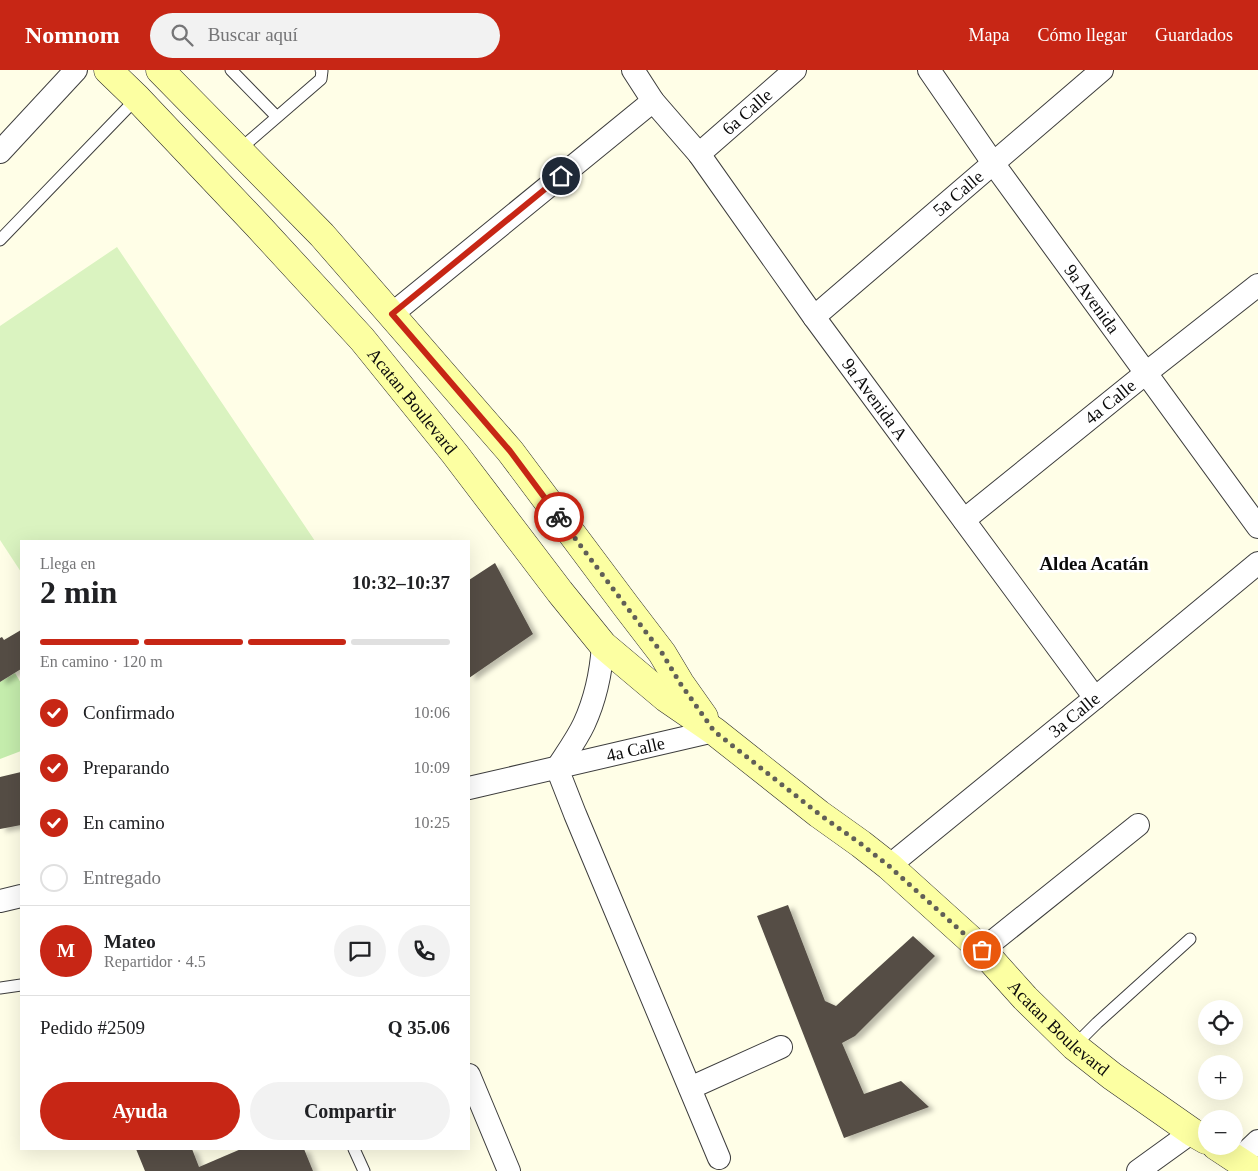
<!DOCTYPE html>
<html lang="es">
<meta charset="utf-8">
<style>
:root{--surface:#fff;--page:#f2f2f2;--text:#202124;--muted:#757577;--line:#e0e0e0;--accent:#c72615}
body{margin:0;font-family:"Times New Roman",serif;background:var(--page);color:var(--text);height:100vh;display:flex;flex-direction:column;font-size:19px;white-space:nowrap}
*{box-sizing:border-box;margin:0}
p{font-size:16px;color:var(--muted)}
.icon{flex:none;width:28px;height:28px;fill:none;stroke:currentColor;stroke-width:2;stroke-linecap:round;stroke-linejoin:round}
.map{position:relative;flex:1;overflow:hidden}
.details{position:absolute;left:20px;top:470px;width:450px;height:610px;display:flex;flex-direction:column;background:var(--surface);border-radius:0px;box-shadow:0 5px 20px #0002}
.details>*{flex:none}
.fabs{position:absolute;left:1198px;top:930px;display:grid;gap:10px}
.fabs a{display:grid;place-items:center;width:45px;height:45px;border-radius:50%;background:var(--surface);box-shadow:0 5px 20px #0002;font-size:25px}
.pin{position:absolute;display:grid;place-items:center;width:42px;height:42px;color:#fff;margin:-21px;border:2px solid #fff;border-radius:50%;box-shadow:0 1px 5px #0007}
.courier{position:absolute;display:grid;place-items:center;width:50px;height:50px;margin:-25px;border:4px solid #c72615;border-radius:50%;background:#fff;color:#222;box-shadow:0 1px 6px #0007}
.summary em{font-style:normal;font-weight:700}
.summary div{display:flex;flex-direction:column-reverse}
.summary{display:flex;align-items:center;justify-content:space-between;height:85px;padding:0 20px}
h1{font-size:32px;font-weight:700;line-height:38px}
.bar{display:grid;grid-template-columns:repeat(4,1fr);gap:8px 5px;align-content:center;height:60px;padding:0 20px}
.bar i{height:6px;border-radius:4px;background:var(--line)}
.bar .on{background:var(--accent)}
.bar p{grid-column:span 4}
.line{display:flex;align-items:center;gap:12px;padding:0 20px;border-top:1px solid var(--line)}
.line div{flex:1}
.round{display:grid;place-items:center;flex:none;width:52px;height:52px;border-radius:26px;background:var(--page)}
ol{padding:0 20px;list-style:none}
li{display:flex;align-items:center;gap:15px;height:55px}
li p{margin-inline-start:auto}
li .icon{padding:5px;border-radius:50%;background:var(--accent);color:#fff;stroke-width:4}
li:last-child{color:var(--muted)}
li i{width:28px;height:28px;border:2px solid var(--line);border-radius:50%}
.primary-button{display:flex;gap:10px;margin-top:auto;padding:10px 20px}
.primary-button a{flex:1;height:58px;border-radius:30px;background:var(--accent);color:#fff;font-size:20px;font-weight:700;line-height:58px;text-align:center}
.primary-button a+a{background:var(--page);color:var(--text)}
header{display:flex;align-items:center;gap:30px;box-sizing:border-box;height:70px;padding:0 25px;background:var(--accent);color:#fff}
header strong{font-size:24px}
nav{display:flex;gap:28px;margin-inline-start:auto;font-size:18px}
.search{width:350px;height:45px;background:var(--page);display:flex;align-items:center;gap:12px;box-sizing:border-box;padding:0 18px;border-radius:28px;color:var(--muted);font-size:19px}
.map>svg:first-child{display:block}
</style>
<header>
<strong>Nomnom</strong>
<div class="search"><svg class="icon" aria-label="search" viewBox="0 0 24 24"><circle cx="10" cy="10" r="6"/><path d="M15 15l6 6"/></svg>Buscar aquí</div>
<nav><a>Mapa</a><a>Cómo llegar</a><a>Guardados</a></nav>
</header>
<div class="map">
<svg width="1258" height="1101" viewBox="0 0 1258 1101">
<defs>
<filter id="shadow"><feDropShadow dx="5.5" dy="3" stdDeviation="2.5" flood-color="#0004"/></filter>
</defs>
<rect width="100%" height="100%" fill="#fffee7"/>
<path fill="#c5edad" d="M15,603L21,613V681L0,689V612Z"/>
<path fill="#daf3c0" d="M117,177L315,471H21V502L0,470V256Z"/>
<path fill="#544d45" filter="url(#shadow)" d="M495,493L533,564L469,608V510Z
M21,560V599L0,612V568L2,567L4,570Z
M21,702V755L0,759V707Z
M788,835L825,931L836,936L913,866L935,886L855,966L842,973L864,1024L901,1011L929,1037L844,1068L757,846Z
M136,1079H192L199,1097L241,1079H304L313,1101H145Z"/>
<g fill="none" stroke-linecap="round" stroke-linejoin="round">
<defs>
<path id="lane" d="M231,0L277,47
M239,80L321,9L322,1L321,0
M0,170L137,28
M0,918L21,915
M1074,976L1097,953L1190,869
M354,1079L364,1101"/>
<g id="street">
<path id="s1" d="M633,0L653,31L699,84L814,247L1095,628"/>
<path id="s2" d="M929,0L993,93L1258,457"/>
<path d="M0,82L76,0"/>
<path id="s3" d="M699,84L795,0"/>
<path d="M392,244L653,31"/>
<path id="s4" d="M814,247L1102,0"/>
<path id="s5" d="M964,450L1146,303L1258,215"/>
<path d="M557,698L575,744L719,1088"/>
<path d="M557,698C566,684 577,669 584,654C596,628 601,604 603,575"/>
<path id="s6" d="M469,718L714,661"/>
<path id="s7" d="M889,796L1095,628L1258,493"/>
<path d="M0,831L21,826"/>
<path d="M982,880L1138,755"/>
<path d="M469,1005L509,1101"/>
<path d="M690,1018L781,977"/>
<path d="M1238,1090L1258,1071"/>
<path d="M1138,1101L1192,1062"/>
</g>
<g id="secondary">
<path id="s8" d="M108,0L137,28L259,157L362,269L455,384L560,522L603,575L666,628L714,661L819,744L861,774L889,796L982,880L1025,928L1074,976L1112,1006L1192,1062L1206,1070"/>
<path d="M160,0L322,165L510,381L626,536L662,583L680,613L704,647"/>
<path d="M1216,1076L1254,1101"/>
</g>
</defs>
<use href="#lane" stroke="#3d3d3d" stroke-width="13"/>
<use href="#street" stroke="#3d3d3d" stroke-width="24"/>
<use href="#secondary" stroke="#2c2c2c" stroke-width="29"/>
<use href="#lane" stroke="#fff" stroke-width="11"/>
<use href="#street" stroke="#fff" stroke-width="22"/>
<use href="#secondary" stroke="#fcffa2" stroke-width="28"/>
</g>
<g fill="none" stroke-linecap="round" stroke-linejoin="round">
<path stroke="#605f57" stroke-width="5" stroke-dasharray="0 9" d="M559,447L626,536L662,583L680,613L714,661L819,744L861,774L889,796L982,880"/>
<path stroke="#c72615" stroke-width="6" d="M559,447L510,381L392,244L561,106"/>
</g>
<g text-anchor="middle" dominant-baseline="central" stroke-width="5" stroke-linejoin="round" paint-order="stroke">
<g font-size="18" fill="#0a0a0a" stroke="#fff">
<text stroke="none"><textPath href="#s3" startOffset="64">6a Calle</textPath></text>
<text stroke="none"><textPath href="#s4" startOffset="190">5a Calle</textPath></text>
<text stroke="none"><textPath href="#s2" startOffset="281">9a Avenida</textPath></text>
<text stroke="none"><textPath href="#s1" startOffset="409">9a Avenida A</textPath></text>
<text stroke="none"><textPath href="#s8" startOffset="450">Acatan Boulevard</textPath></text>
<text stroke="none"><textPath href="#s5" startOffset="188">4a Calle</textPath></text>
<text stroke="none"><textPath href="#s7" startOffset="239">3a Calle</textPath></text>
<text stroke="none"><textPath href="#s6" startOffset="171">4a Calle</textPath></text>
<text stroke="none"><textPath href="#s8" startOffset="1356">Acatan Boulevard</textPath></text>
</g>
<g font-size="19" font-weight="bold" fill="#0a0a0a" stroke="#fff">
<text x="1094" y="493">Aldea Acatán</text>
</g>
</g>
</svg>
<div class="fabs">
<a><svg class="icon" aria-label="locate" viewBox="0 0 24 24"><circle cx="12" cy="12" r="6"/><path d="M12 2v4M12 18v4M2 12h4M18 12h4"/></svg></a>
<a>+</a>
<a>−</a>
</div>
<div class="pin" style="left:982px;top:880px;background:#ea580c"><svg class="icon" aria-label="bag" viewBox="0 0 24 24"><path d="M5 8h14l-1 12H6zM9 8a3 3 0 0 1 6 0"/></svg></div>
<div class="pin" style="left:561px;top:106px;background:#1f2937"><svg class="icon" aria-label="home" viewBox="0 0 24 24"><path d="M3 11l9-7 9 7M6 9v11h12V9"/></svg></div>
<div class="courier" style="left:559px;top:447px"><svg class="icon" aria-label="bike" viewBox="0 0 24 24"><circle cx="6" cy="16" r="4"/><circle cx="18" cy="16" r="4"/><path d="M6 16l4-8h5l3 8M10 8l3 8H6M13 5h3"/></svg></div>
<section class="details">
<div class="summary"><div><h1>2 min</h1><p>Llega en</p></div><em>10:32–10:37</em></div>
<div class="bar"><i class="on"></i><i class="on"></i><i class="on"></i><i></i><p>En camino · 120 m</p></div>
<ol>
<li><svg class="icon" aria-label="check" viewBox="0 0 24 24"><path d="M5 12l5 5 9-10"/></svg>Confirmado<p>10:06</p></li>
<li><svg class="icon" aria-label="check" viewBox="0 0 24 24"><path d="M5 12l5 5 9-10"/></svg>Preparando<p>10:09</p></li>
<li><svg class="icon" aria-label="check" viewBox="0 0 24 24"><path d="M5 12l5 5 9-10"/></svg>En camino<p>10:25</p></li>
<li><i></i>Entregado</li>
</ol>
<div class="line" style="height:90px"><b class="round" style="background:var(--accent);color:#fff">M</b><div><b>Mateo</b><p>Repartidor · 4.5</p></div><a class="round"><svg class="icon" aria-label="chat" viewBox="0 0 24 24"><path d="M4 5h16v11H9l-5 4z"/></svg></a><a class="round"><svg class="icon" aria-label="phone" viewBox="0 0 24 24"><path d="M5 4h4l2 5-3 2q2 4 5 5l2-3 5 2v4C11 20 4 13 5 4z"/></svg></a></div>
<div class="line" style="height:65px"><div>Pedido #2509</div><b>Q 35.06</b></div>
<div class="primary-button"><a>Ayuda</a><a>Compartir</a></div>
</section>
</div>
